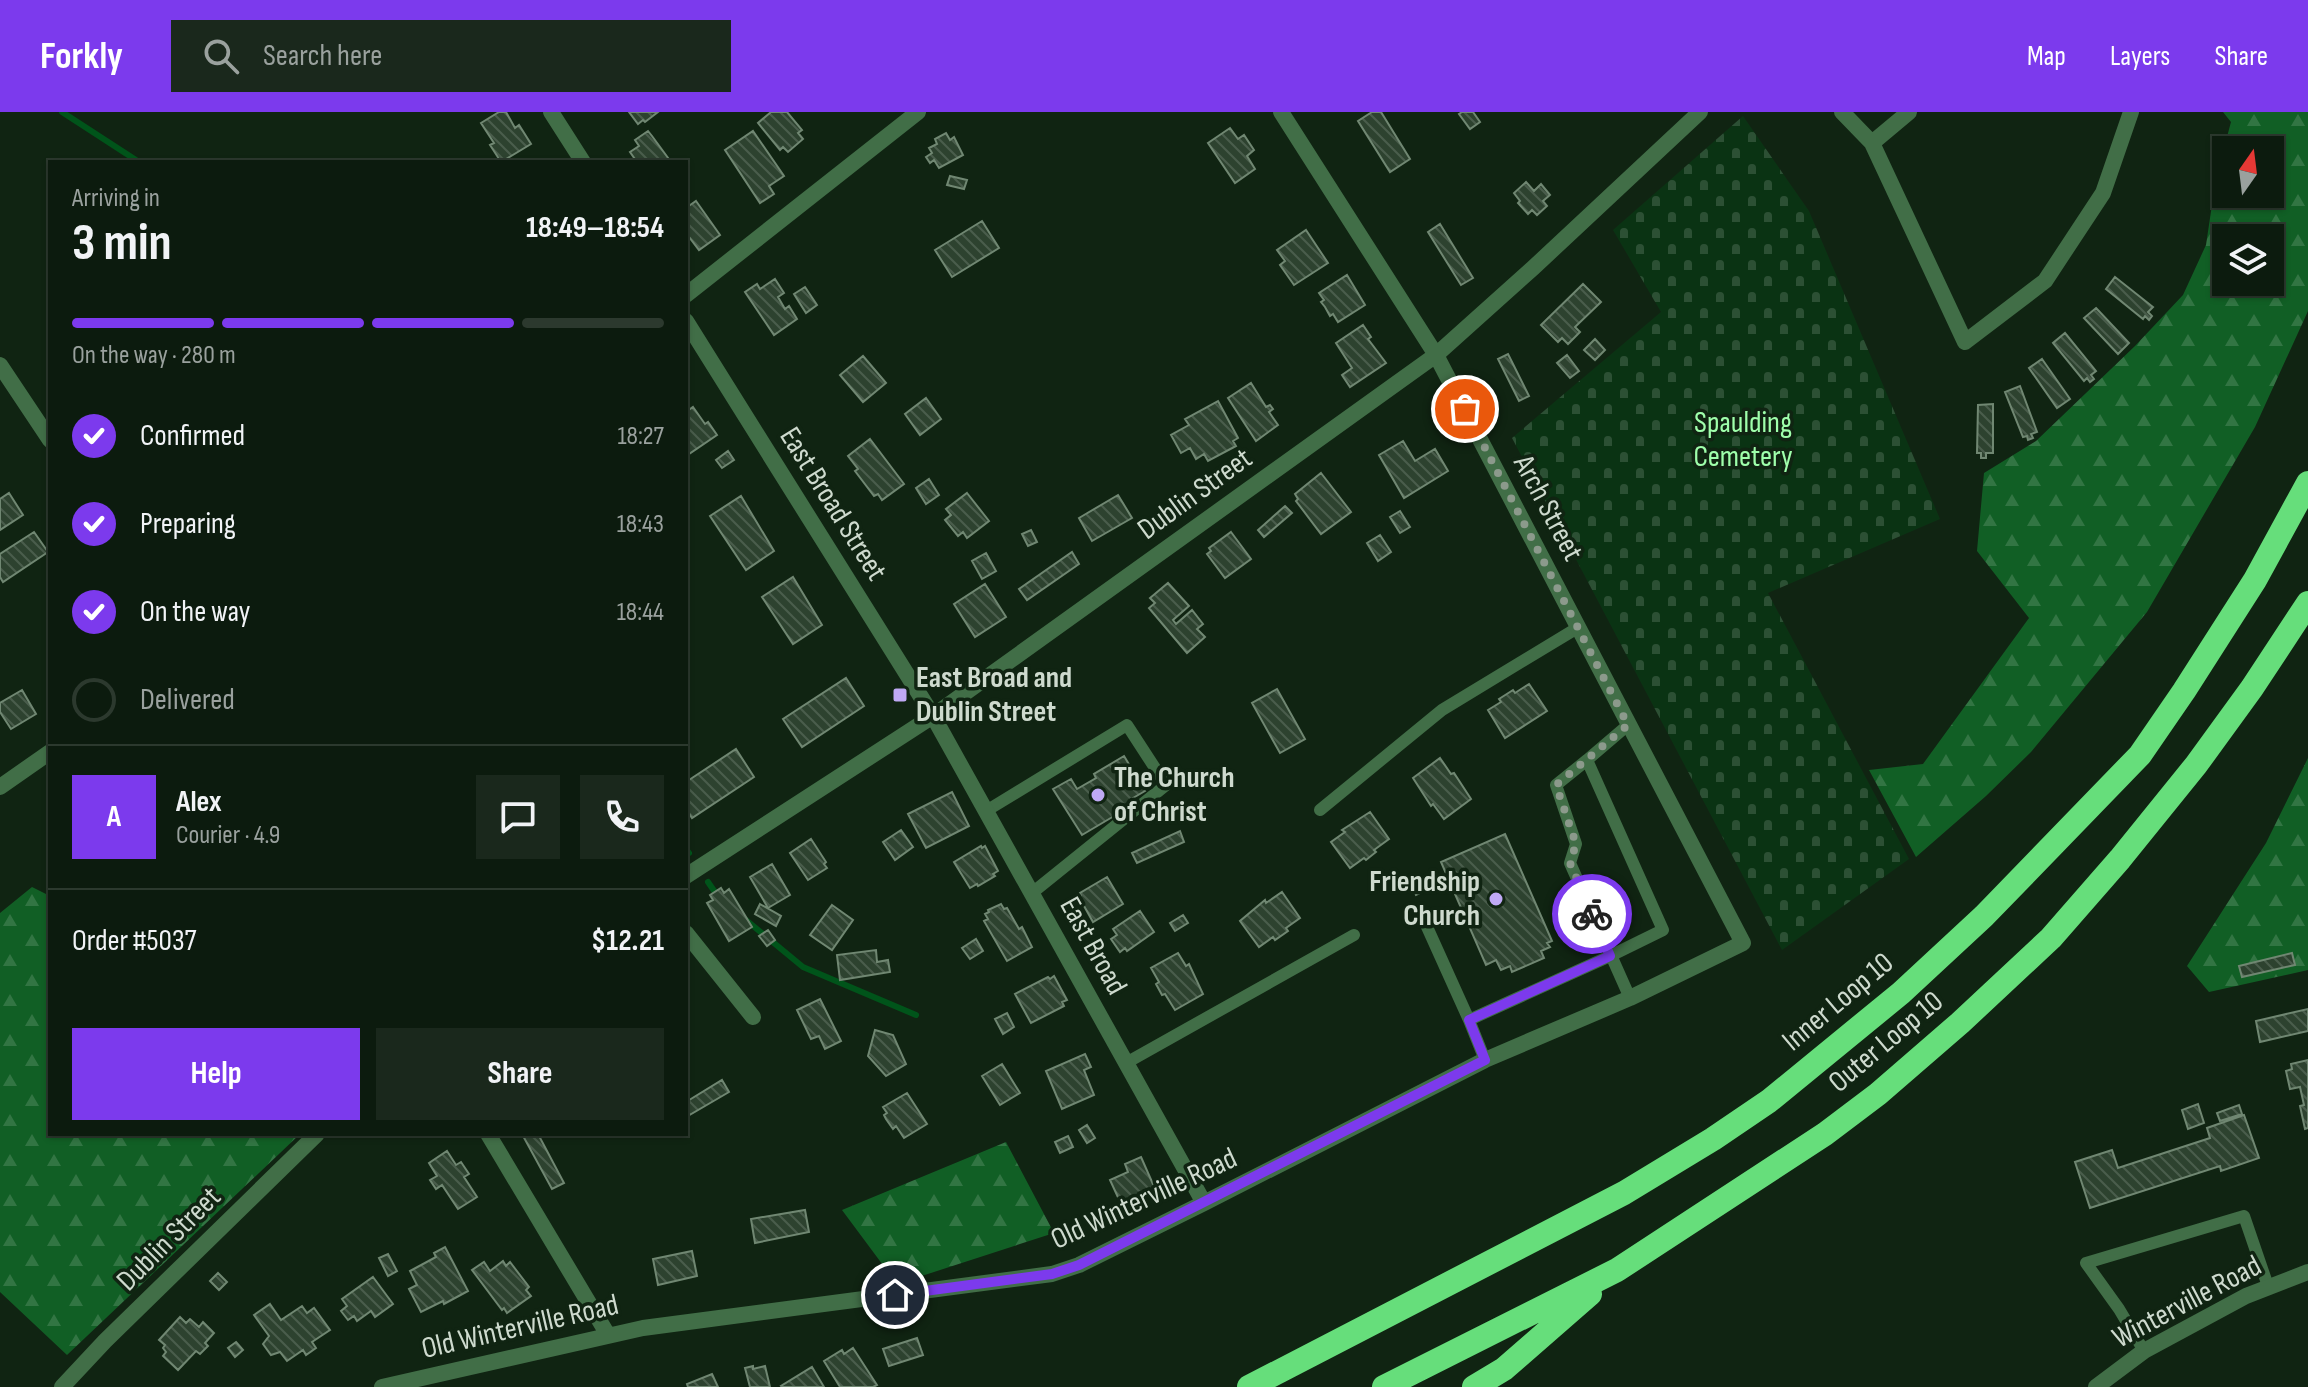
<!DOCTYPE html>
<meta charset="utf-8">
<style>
:root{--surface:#0c1b0e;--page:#1a281c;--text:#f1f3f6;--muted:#9aa19e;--line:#2c392e;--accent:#7c3aed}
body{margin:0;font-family:"Sofia Sans Condensed",sans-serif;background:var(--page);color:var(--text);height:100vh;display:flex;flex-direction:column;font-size:30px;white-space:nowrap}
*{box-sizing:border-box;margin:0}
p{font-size:26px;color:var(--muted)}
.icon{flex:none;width:44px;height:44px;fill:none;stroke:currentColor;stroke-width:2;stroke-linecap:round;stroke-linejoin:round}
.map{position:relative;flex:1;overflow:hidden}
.drawer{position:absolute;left:48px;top:48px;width:640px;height:976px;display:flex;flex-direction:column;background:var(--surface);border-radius:0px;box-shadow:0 2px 6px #0004,0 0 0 2px var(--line)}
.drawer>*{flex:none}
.needle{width:52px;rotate:14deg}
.controls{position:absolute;left:2212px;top:24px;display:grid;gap:16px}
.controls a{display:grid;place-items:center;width:72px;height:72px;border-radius:0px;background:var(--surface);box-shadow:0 2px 6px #0004,0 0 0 2px var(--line);font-size:40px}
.pin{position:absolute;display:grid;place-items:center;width:68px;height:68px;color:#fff;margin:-34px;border:4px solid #fff;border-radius:50%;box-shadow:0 2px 8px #0007}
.courier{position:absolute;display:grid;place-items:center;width:80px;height:80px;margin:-40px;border:6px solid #7c3aed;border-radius:50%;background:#fff;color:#222;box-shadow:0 2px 10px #0007}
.head em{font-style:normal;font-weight:700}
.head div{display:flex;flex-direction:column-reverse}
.head{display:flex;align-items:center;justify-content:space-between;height:136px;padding:0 24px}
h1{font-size:52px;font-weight:700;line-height:60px}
.bar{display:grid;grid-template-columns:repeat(4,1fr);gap:12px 8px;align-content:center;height:96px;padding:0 24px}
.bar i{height:10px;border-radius:6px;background:var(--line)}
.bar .current{background:var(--accent)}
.bar p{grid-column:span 4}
.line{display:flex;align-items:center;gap:20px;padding:0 24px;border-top:2px solid var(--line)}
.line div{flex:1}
.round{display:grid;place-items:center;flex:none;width:84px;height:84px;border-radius:0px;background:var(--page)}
ol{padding:0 24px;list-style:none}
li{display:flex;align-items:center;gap:24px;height:88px}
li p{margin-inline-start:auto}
li .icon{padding:8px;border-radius:50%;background:var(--accent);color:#fff;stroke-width:4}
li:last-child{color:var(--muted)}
li i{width:44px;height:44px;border:4px solid var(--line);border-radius:50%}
.action{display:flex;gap:16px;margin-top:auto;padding:16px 24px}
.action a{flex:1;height:92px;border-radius:0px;background:var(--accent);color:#fff;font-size:32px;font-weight:700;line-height:92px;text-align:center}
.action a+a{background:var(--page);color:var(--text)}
header{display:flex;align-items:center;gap:48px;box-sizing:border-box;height:112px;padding:0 40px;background:var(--accent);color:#fff}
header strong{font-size:38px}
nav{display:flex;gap:44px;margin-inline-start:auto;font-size:28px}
.search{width:560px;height:72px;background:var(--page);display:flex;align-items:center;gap:20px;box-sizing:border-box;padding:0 28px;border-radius:0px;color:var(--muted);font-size:30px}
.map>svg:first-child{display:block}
</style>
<header>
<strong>Forkly</strong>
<div class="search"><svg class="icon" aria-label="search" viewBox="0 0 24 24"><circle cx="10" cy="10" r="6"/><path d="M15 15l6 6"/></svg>Search here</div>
<nav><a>Map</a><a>Layers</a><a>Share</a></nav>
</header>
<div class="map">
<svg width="2308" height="1275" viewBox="0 0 2308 1275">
<defs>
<pattern id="forest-firs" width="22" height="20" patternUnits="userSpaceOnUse" patternTransform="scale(2)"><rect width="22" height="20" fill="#115f25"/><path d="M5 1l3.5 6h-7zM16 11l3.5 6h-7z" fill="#327543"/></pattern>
<pattern id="cemetery-stones" width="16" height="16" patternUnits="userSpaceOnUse" patternTransform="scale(2)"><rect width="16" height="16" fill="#0a3313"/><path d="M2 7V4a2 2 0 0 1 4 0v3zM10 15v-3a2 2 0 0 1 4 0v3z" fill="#2c5034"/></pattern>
<pattern id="building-back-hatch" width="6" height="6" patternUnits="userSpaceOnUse" patternTransform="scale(2)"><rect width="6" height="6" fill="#2d422f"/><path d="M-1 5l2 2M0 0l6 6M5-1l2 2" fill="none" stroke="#4a5d4c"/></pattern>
</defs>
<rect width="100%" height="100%" fill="#102412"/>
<path fill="url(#forest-firs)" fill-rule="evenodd" d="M2223,0H2308V199L2255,315L2147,500L2031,640L1986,684L1916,745L1869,658L1923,652L2029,506L1977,439L1984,361L2036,329L2135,234L2183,183L2206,133L2216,66L2231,10ZM2270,38V82H2226V38ZM2270,126V170H2226V126Z
M2308,646V858L2209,880L2187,854L2266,731Z
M32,775L50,784V1022H300L67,1243L0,1180V801Z
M1006,1030L1054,1121L897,1172L842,1098Z"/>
<path fill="url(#cemetery-stones)" d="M1743,4L1809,99L1940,407L1768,481L1909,747L1782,838L1512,326L1661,200L1613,118Z"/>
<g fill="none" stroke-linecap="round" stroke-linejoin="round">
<path stroke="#00541a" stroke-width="6" d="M62,0L139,50
M686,737L689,741
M708,770L719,786
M746,808L803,855L916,903"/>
</g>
<path fill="url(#building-back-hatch)" stroke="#708772" stroke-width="2" d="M499,0H506L515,16L519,13L531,32L501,50L490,33L494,31L481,11Z
M629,0H658L645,10L643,8L638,12Z
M771,0H787L802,18L798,21L803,27L788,40L783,35L780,38L758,11Z
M1372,0H1381L1410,47L1390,60L1358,9Z
M1462,0H1473L1480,10L1470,17L1459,2Z
M1230,16L1238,27L1244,23L1254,38L1247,44L1255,57L1235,71L1208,31Z
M648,19L652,24L671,50H637L630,40L639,34L635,28Z
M753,19L784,64L769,74L774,82L760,91L725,38Z
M946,21L950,28L954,25L963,43L939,56L934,48L930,51L926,45L932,41L929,36L937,32L935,27Z
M950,64L967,68L964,77L947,73Z
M1526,70L1534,79L1541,72L1550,83L1543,89L1547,94L1537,103L1532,98L1528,102L1518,91L1520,89L1514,81Z
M696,89L720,123L699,138L686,121V96Z
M982,109L999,136L952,165L935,138Z
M1440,112L1473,166L1461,173L1428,120Z
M1306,118L1328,151L1294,173L1280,153L1285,149L1277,138Z
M1347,163L1365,193L1338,210L1333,202L1330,204L1325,195L1321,190L1324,188L1319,181Z
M2115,165L2153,195L2148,200L2152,204L2149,208L2145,204L2143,207L2106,177Z
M775,167L784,181L778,185L785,197L789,194L797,207L774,223L745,180L757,172L760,177Z
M1583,172L1601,190L1575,215L1580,220L1568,232L1562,226L1558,230L1541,213Z
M805,175L817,193L806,201L794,182Z
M2096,196L2129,231L2118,242L2084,206Z
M1363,213L1371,225L1368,227L1386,251L1350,275L1342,263L1352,256L1336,231Z
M2065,221L2096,259L2091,263L2094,267L2090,270L2087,266L2084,269L2053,231Z
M1595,227L1605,238L1595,248L1584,238Z
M1508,242L1529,284L1519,289L1498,247Z
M1567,243L1579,259L1570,266L1557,251Z
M863,244L886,271L863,290L840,263Z
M2042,247L2070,287L2057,296L2029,256Z
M1251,271L1266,295L1270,293L1273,297L1269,300L1278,313L1256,329L1228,286Z
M2020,274L2037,320L2031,322L2033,326L2028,328L2027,324L2023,325L2005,280Z
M926,286L941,307L920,323L905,302Z
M1218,289L1238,326L1233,329L1236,334L1208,349L1204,342L1196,347L1190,336L1181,341L1171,323L1189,313L1185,307Z
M1993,292V341H1986V346H1981V341H1977L1978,293Z
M693,295L705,312L708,310L717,323L686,344V300Z
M870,327L904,372L882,388L878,382L874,384L855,359L858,357L848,344Z
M1403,329L1415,349L1435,337L1448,359L1404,386L1379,343Z
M728,339L734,348L722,356L716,348Z
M1321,361L1351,400L1321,422L1296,389L1298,387L1295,382Z
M929,367L939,383L926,392L916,376Z
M9,381L23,403L0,418V387Z
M967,381L989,409L967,426L963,420L958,424L945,408L951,403L946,397Z
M1118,383L1132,406L1092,429L1079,406Z
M741,384L774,439L746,458L710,404Z
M1285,394L1292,401L1264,425L1258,418Z
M1400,399L1410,415L1400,421L1390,405Z
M1031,418L1037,430L1028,434L1022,422Z
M34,420L48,440L3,470L0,465V442Z
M1231,420L1251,447L1225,466L1207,442L1211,439L1209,436Z
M1380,423L1391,440L1378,449L1367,431Z
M1072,440L1079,452L1027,488L1019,477Z
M986,441L996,459L982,467L972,449Z
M793,465L822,513L793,532L762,485Z
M1168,471L1189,494L1173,508L1176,512L1192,498L1203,512L1197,517L1205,525L1187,541L1149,496L1155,491L1150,486Z
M985,472L1006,505L975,525L954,492Z
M846,566L864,594L802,635L783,607Z
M1529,572L1547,599L1505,626L1488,598L1501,590L1499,587L1513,578L1515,581Z
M1277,577L1305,627L1280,641L1252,591Z
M22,578L36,602L11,617L0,600V591Z
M736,637L754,665L692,706L686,697V670Z
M1124,644L1145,679L1133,686L1136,691L1082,723L1053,677L1071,667L1077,677L1096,666L1094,662Z
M1440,646L1451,662L1454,661L1471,687L1444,707L1433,692L1431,694L1413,666Z
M952,680L969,714L926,736L908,702Z
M1370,700L1389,727L1374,738L1376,740L1366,748L1364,746L1350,756L1331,730L1345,720L1342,718Z
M901,718L913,735L895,748L883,730Z
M1180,719L1184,730L1137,751L1132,741Z
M1505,722L1552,829L1547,831L1550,835L1541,839L1544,846L1512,860L1510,854L1501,858L1496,848L1486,853L1441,750Z
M811,727L826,750L824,752L827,756L808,768L790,741Z
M981,734L982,736L985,734L998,759L993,762L995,764L978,774L977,772L970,776L954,750Z
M772,752L790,783L768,796L750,765Z
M1107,765L1123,792L1093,810L1079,785L1081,784L1080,781Z
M1426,766L1431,776L1416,783L1412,773Z
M721,776L724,781L729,777L752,815L729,829L707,791L713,788L710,783Z
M1282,780L1300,806L1286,816L1288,819L1275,828L1273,825L1259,835L1240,809L1265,788L1266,791Z
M760,792L781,804L776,814L755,802Z
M1001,792L1004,797L1007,796L1019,817L1022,815L1032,835L1007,849L984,809L988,807L985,802L989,800L988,798Z
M832,793L853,808L832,838L810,823Z
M1140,799L1154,820L1127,839L1125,836L1120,840L1111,827L1117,823L1113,817Z
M1183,803L1188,811L1175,819L1170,811Z
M768,818L775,828L767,834L759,824Z
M976,827L983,839L970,847L962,836Z
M876,838L877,850L888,848L890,860L840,868L837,843Z
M1178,841L1186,854L1189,852L1203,882L1175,898L1165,882L1162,883L1156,872L1159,870L1151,856Z
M2292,841L2295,853L2242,865L2239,854Z
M1054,864L1067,888L1062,890L1064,894L1031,911L1015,882L1048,865L1050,867Z
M820,887L841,929L825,937L819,924L811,927L797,898Z
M2308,897V919L2260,930L2256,909Z
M1007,901L1014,915L1003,922L995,907Z
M875,918L893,923L906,952L886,964L868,944Z
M1085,942L1091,955L1084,958L1094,983L1062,997L1046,959Z
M2308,948V1016L2305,1017L2300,994L2304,993L2300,975L2290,977L2286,959L2292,957L2291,952Z
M1002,952L1020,981L1000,993L982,964Z
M722,968L729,980L686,1005V990Z
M907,981L927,1012L904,1026L896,1014L893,1017L886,1007L884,1003L887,1001L883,995Z
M2198,992L2204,1011L2188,1017L2182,998Z
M2239,993L2242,1002L2220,1009L2217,1001Z
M2244,1003L2259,1046L2221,1059L2220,1054L2090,1096L2075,1050L2112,1038L2118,1056L2210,1026L2207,1016Z
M1087,1013L1095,1026L1087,1031L1079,1018Z
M522,1022H538L564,1071L552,1077Z
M1068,1024L1073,1035L1060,1041L1055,1030Z
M447,1039L456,1053L461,1050L469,1062L464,1065L477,1085L458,1097L442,1073L436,1077L430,1068L437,1064L429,1051Z
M1141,1045L1156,1079L1142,1085L1144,1090L1137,1093L1135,1089L1122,1094L1110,1068L1128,1060L1125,1052Z
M805,1098L809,1120L755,1131L751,1107Z
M445,1135L468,1179L444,1192L443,1189L421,1200L409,1177L417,1173L410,1159L436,1145L434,1141Z
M692,1139L697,1164L658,1173L653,1147Z
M388,1142L397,1159L388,1164L379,1146Z
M503,1149L506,1154L510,1150L529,1175L526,1178L531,1184L507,1201L504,1196L502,1198L472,1158L484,1150L490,1159Z
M218,1161L227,1170L219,1178L210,1169Z
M373,1165L393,1192L375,1205L371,1199L357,1209L354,1204L348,1208L341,1199L347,1194L342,1187Z
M270,1192L281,1208L302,1194L307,1201L314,1196L330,1218L312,1230L316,1236L306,1243L303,1238L287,1249L280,1240L271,1243L263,1232L269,1224L254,1203Z
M180,1205L186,1211L190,1207L199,1215L203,1210L214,1221L205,1231L208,1234L200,1242L196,1239L178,1258L163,1244L166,1240L163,1236L165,1233L159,1228Z
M917,1226L923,1243L889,1254L883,1237Z
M236,1230L243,1238L235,1245L228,1236Z
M853,1236L877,1273L873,1275H840L824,1249L842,1238L844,1242Z
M753,1254V1257L765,1254L770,1275H750L745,1256Z
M812,1255L824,1275H782L781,1274Z
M712,1262L718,1275H688L687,1272Z"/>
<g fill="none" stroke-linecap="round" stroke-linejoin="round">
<path stroke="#416e47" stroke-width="12" d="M1587,648L1556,673L1576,732L1570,751L1630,886
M1320,698L1442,598L1579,515
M986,699L1127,613L1166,673L1032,781
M1423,806L1469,908L1610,844L1663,818L1587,648L1628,613
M1469,908L1485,948
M1126,951L1354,823
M2144,1239L2119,1197L2086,1151L2244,1104L2268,1174"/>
<path stroke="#416e47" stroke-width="16" d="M551,0L583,50
M1842,0L1872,31L1965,230L2045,169L2103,81L2131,0
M1872,31L1909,0
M686,183L918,0
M686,209L933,604L1204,1091
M0,253L50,328
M0,675L50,640
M686,764L933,604L1436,243L1533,156L1700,0
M686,821L753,905
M488,1022L608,1223
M62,1275L105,1229L317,1022
M382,1275L643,1216L1052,1162L1079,1153L1204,1091L1485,948L1630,886L1743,831L1436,243L1281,0"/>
<path stroke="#416e47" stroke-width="16" d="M2096,1275L2144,1239L2246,1184L2308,1160"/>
<path stroke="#66de7b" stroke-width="24" d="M1249,1275L1624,1081L1713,1027L1769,989L1901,881L1984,804L2140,643L2184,579L2255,468L2308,371
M1384,1275L1617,1158L1825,1022L1878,982L1960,911L2051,826L2120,747L2196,653L2252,576L2308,491
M1474,1275L1504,1257L1590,1182"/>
</g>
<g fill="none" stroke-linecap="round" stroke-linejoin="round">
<path stroke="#8c9a8c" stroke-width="8" stroke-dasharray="0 14.4" d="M1465,297L1628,613L1556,673L1576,732L1570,751L1592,802"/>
<path stroke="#7c3aed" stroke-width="10" d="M895,1183L1052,1162L1079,1153L1485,948L1469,908L1610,844L1592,802"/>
</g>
<g fill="#bfa9f4" stroke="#102412" stroke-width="3">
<rect x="892" y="575" width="16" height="16" rx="4"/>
<circle cx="1098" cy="683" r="8"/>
<circle cx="1496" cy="787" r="8"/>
</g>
<g text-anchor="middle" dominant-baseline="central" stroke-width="7" stroke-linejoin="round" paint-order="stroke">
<g font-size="30" fill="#9fffab" stroke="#102412">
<text x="1743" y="311">Spaulding<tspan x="1743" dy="34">Cemetery</tspan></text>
</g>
<g font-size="30" fill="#cedace" stroke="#102412">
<text transform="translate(1195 382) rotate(-36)">Dublin Street</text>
<text transform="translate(833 392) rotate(58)">East Broad Street</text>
<text transform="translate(1548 396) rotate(62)">Arch Street</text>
<text transform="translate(1093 834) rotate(61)">East Broad</text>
<text transform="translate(1838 890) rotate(-40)">Inner Loop 10</text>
<text transform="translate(1886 930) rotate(-40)">Outer Loop 10</text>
<text transform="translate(1144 1087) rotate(-25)">Old Winterville Road</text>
<text transform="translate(169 1127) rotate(-45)">Dublin Street</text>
<text transform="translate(2187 1190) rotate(-28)">Winterville Road</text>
<text transform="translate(520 1215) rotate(-13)">Old Winterville Road</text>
</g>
<g font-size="30" font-weight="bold" fill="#cedace" stroke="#102412" text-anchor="start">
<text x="916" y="566">East Broad and<tspan x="916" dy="34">Dublin Street</tspan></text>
<text x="1114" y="666">The Church<tspan x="1114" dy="34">of Christ</tspan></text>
<text x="1480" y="770" text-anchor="end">Friendship<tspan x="1480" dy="34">Church</tspan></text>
</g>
</g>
</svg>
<div class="controls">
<a><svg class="needle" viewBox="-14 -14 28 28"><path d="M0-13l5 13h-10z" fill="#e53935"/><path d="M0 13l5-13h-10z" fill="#9aa19e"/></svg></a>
<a><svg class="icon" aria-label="layers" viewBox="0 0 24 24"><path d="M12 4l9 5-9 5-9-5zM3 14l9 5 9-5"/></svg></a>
</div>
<div class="pin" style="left:1465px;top:297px;background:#ea580c"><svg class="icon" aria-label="bag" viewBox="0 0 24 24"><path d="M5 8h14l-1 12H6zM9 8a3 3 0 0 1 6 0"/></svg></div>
<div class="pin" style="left:895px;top:1183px;background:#1f2937"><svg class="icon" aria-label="home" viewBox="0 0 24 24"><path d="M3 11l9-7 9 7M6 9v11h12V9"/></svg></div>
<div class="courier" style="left:1592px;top:802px"><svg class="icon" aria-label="bike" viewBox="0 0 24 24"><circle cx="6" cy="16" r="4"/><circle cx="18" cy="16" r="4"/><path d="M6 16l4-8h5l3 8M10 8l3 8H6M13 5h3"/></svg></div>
<section class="drawer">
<div class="head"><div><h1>3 min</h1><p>Arriving in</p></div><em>18:49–18:54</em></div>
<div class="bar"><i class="current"></i><i class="current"></i><i class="current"></i><i></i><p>On the way · 280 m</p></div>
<ol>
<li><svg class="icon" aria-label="check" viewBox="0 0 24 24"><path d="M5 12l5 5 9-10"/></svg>Confirmed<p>18:27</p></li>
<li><svg class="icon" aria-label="check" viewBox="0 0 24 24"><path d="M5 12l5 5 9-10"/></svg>Preparing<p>18:43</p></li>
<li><svg class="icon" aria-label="check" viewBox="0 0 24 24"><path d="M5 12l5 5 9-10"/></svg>On the way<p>18:44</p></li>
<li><i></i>Delivered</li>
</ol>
<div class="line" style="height:144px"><b class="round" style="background:var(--accent);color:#fff">A</b><div><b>Alex</b><p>Courier · 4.9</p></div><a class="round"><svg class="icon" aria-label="chat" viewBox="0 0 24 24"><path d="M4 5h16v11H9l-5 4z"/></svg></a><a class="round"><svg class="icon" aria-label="phone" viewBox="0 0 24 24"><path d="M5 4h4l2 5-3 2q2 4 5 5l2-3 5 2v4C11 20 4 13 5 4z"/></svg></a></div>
<div class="line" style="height:104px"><div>Order #5037</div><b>$12.21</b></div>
<div class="action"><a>Help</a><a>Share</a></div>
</section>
</div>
